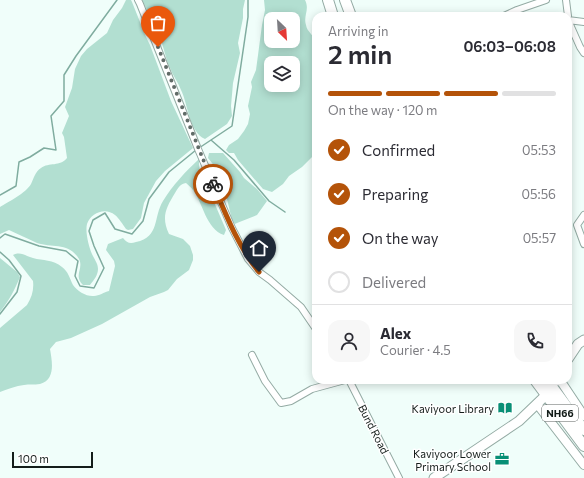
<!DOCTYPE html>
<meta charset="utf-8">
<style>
:root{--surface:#fff;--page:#f7f7f7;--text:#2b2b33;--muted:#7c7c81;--line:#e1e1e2;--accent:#b45309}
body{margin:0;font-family:Commissioner,sans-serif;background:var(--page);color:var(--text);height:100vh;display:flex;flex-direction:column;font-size:15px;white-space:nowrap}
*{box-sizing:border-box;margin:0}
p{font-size:13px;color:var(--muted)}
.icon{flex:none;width:22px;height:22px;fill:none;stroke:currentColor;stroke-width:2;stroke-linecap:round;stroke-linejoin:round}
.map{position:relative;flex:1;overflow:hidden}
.details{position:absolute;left:312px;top:12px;width:260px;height:372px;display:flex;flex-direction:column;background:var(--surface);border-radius:12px;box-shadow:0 2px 10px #0003}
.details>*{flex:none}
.needle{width:26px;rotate:155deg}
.buttons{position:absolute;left:264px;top:12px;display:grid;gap:8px}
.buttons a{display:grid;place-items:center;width:36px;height:36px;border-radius:8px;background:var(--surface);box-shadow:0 2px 10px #0003;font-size:20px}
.scale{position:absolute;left:12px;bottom:10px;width:81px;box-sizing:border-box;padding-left:4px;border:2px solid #141d1a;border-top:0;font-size:11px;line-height:14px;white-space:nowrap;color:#141d1a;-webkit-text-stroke:3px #fff;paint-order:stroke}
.pin{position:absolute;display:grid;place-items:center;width:34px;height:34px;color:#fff;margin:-41px -17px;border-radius:50% 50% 50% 0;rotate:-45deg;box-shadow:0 0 4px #0007}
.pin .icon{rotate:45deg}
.courier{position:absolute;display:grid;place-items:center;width:40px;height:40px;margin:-20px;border:3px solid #b45309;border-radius:50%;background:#fff;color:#222;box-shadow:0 1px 5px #0007}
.overview em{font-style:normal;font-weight:600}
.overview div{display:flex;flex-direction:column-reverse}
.overview{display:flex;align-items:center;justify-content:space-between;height:68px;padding:0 16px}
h1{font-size:26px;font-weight:600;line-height:30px}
.bar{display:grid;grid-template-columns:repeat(4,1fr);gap:6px 4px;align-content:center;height:48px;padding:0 16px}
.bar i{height:5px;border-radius:3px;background:var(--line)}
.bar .selected{background:var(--accent)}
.bar p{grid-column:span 4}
.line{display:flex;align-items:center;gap:10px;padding:0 16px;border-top:1px solid var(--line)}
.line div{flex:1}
.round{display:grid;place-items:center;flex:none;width:42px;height:42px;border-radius:12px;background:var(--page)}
ol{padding:0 16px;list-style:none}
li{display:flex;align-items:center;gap:12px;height:44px}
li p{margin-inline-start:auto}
li .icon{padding:4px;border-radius:50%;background:var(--accent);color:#fff;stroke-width:4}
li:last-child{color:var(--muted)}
li i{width:22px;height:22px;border:2px solid var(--line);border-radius:50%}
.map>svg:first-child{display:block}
</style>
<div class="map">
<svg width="584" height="478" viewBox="0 0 584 478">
<rect width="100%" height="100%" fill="#f0fefa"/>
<path fill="#b2dfd1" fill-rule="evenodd" d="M126,0H131L132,2L146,37L150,45L171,101L193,148L165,171L156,181L144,203L141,218L133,229L128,230L126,229C123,225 119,218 115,215C105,207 91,213 87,224C85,232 89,247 92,254C94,259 98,263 98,269C98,275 94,280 90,285H83C73,275 84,269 79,259C69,242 52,248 37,243C28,239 18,234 9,230L0,234V207C8,202 26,193 31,184C34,178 35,172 41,168C49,162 60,167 67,158L64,137L62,133L69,116L65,107L72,88L75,69L81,56L87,49L107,33L113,20L122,8Z
M142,0H245L243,9V18L238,43L240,53L233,83L231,106L232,116L227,124L205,139C189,132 188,104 181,90C178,82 173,76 170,68C165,58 164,46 159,36C154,24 148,12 142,0Z
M264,0H305C310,10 303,16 306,25C307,32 314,35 316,42V153L302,167L289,176L283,184L272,192L263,189L238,160L234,153H229L226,150L229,145L238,139L244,131L248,124L250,114L248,106L252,87L251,82L256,70L262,25L265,10ZM271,19H293V41H271ZM271,63H293V85H271Z
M209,153H223L240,172L244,178L257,189L267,201L257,215L237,223L235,224L232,220L227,199L223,190L216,168L208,158Z
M199,159V165L202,181L206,190L214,202L226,230L224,235C206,229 203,203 193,190C191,187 188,185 186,183C180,184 178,188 175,193C166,208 161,217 169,234L183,239L190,246L193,255V260L189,270L177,279L168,290L164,292L150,297L102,324L71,338L56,342L50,349C52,361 56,380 40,384C34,385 29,384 24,385C16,386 8,389 0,392V328L27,305C32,297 34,290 33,281L13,255C21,251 25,256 33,258C43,261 53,259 62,267C68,271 70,279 73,285C77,291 87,297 94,296C99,296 104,292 109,291L115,266L114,261L106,250L108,244L123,238C127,243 130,244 136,242C160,237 153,217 163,201C172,186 186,171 199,159Z
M0,258L17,272L20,277C15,289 9,301 0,312Z"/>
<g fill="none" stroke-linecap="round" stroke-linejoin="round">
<path stroke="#7fac9f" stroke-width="1.5" d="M211,140L234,160L269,201L285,212
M199,148L232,126L248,17V0
M0,195L16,186L19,162L30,157L44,148L56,150L51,116L64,101V75L76,56L117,0
M0,238L5,234L39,246L66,251L78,261L75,276L80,286L94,288L104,268L94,246L89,231L93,220L105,213L115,229L132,234L143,221L149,199L169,172L196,150
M0,252L9,260L21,276L17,292L0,314"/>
<defs>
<path id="minor" d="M138,0L140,4L198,149L232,228L248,259L259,272L270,280L301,307L316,329
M566,0L568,16
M504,16L517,10L546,0
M584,22L568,20L580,47L584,53
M584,215L577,225L584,244
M252,355L265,381L281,403L291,401L312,389L345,380
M349,380L399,478"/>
<path id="tertiary" d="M560,380L584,416
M537,404L584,465"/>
<path id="secondary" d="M568,359L578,344L584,340
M557,381V380
M434,478L519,421L543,398"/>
<path id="trunk" d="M328,0L333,16
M345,0L351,16
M535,380L584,446
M547,380L584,430"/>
</defs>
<use href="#minor" stroke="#94aba4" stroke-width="8"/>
<use href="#tertiary" stroke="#94aba4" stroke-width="10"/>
<use href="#secondary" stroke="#94aba4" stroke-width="11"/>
<use href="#trunk" stroke="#94aba4" stroke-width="12"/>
<use href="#minor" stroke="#fff" stroke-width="6"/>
<use href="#tertiary" stroke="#fff" stroke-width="8"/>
<use href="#secondary" stroke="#fff" stroke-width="9"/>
<use href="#trunk" stroke="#fff" stroke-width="10"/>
</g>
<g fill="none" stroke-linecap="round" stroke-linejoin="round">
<path stroke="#616c68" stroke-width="4" stroke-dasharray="0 7.2" d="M158,47L213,184"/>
<path stroke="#b45309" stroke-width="5" d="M213,184C226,215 238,246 259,272"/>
</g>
<defs>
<symbol id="library-bare" viewBox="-9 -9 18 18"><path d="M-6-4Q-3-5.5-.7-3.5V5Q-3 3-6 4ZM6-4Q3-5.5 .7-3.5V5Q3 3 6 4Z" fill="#098f76" stroke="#fff" stroke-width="2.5" paint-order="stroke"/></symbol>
<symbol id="office-bare" viewBox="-9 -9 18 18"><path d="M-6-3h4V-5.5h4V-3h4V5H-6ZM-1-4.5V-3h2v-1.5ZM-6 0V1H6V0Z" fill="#098f76" stroke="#fff" stroke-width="2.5" paint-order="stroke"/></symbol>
</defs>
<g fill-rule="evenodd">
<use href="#library-bare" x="495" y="398" width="20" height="20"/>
<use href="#office-bare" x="492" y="449" width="20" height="20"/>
</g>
<g text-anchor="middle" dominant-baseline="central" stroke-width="3" stroke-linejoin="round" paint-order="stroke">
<rect fill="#fff" stroke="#5a615f" stroke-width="1" x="542" y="405" width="36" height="16" rx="3"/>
<g font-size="10" font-weight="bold" fill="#141d1a">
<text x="560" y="413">NH66</text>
</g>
<g font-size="11" fill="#141d1a" stroke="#fff" text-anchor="end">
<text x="494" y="408">Kaviyoor Library</text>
<text x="491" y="453">Kaviyoor Lower<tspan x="491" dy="13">Primary School</tspan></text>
</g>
<g font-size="11" fill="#141d1a" stroke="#fff">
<text transform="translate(374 429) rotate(63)">Bund Road</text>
</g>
</g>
</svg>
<div class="buttons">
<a><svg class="needle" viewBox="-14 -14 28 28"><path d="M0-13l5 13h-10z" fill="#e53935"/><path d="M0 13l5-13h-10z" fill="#7c7c81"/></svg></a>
<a><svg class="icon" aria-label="layers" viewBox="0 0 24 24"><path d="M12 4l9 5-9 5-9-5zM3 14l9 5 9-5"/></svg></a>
</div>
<div class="scale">100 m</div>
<div class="pin" style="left:158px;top:47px;background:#ea580c"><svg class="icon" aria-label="bag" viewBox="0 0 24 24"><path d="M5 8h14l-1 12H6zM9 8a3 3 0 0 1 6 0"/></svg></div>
<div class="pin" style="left:259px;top:272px;background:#1f2937"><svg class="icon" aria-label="home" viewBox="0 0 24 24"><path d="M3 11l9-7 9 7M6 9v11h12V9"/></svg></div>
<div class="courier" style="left:213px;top:184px"><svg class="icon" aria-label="bike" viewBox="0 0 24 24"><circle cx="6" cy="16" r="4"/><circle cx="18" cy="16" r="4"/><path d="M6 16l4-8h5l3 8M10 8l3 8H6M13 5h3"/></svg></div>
<section class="details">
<div class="overview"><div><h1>2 min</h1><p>Arriving in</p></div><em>06:03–06:08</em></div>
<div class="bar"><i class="selected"></i><i class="selected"></i><i class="selected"></i><i></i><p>On the way · 120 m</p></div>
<ol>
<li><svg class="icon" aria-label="check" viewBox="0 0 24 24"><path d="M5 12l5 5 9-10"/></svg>Confirmed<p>05:53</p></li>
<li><svg class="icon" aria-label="check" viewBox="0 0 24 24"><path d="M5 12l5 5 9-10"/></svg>Preparing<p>05:56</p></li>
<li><svg class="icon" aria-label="check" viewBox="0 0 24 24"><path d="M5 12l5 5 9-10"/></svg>On the way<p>05:57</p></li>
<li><i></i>Delivered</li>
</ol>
<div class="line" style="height:72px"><a class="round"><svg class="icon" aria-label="person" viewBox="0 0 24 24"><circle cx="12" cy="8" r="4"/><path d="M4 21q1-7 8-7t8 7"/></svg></a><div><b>Alex</b><p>Courier · 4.5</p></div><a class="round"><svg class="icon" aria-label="phone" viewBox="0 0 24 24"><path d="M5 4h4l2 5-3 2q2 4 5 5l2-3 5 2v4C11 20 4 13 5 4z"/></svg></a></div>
</section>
</div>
